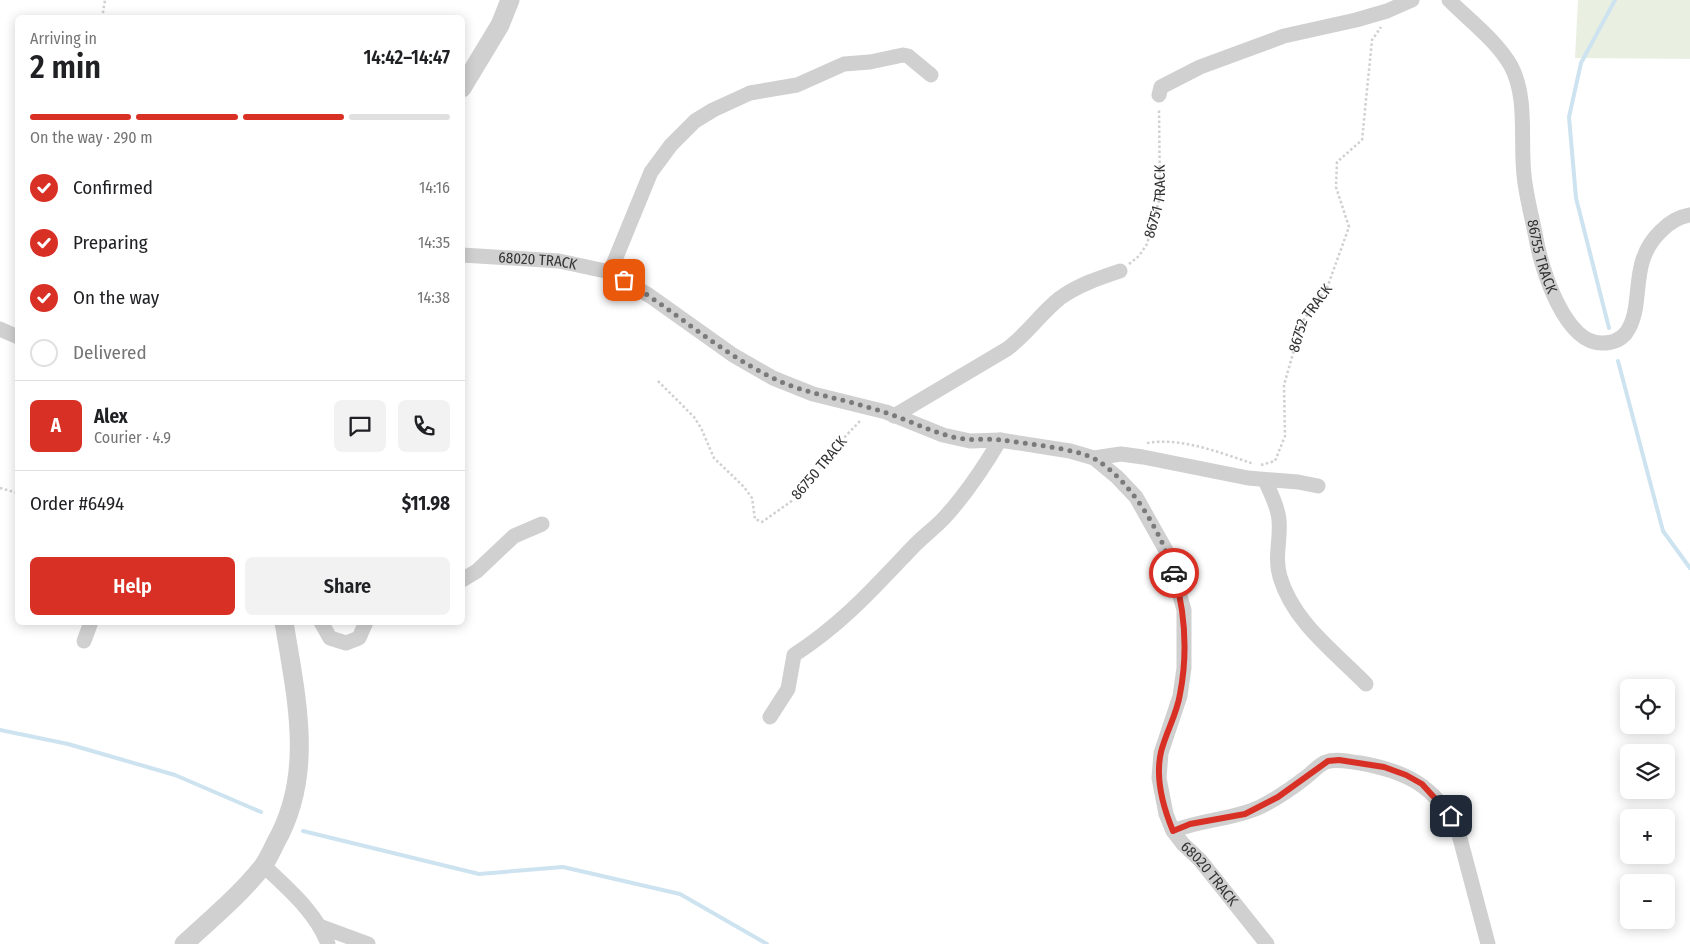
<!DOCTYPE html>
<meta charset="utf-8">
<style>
:root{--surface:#fff;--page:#f2f2f2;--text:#202124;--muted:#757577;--line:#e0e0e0;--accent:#d93025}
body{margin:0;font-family:"Fira Sans Condensed",sans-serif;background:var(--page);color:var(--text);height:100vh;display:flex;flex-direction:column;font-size:19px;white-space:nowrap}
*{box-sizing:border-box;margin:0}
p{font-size:16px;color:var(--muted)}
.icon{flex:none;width:28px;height:28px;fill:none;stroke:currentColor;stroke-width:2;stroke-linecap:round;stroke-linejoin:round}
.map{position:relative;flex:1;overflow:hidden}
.sheet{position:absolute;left:15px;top:15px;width:450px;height:610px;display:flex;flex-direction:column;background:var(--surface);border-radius:8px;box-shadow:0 2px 12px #0003}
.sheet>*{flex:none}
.buttons{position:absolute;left:1620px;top:679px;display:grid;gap:10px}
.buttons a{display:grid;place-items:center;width:55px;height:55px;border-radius:8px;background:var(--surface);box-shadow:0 2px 12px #0003;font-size:25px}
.pin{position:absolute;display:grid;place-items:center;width:42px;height:42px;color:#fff;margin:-21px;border-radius:10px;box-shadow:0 2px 8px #0006}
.courier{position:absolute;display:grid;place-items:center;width:50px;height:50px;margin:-25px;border:4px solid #d93025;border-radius:50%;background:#fff;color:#222;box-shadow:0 1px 6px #0007}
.summary em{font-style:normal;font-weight:600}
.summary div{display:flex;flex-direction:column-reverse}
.summary{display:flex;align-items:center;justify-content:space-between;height:85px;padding:0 15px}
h1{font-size:32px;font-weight:600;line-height:38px}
.bar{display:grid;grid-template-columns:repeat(4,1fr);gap:8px 5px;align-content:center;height:60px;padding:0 15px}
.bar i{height:6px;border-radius:4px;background:var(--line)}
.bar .active{background:var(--accent)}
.bar p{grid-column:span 4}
.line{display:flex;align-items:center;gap:12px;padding:0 15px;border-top:1px solid var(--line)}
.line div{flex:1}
.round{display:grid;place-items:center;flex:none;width:52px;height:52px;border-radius:8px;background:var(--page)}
ol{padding:0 15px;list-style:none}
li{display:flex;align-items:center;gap:15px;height:55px}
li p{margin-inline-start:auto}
li .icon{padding:5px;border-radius:50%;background:var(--accent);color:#fff;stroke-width:4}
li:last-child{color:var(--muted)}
li i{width:28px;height:28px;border:2px solid var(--line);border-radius:50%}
.cta{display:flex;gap:10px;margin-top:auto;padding:10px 15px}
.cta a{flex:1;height:58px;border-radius:8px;background:var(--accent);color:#fff;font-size:20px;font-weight:600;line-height:58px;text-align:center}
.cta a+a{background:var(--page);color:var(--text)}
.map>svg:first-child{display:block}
</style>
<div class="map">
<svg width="1690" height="944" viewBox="0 0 1690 944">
<rect width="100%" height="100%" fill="#fff"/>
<path fill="#e9f0e1" d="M1578,0H1690V59L1575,58Z"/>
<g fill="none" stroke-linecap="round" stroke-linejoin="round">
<path stroke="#cde3f0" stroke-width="4" d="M1609,328L1576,198L1569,117L1581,63L1615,0
M1618,361L1663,531L1690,568
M0,730L68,744L175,775L261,812
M303,831L479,874L563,867L680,894L767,944"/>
<g stroke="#d0d0d0" stroke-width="2.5" stroke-dasharray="2.5 2.5" stroke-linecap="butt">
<path d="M102,18L105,0"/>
<path id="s1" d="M1129,264L1139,256L1147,244L1160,197L1159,108"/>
<path d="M658,381L694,417L701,428L714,458L744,487L752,498L755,519L762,522L796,498L838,444L861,420"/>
<path d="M1147,443C1182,437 1221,453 1254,464"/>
<path id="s2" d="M1261,465L1275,461L1285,436L1284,385L1302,322L1327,288L1349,227L1336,187L1337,162L1362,140L1372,40L1381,27"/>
<path d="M0,488L18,493"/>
</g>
<g stroke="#d0d0d0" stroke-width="15">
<path id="s3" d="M1449,0C1470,21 1497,41 1511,66C1528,98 1520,141 1524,175C1526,196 1532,217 1536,238C1541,268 1565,345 1603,343C1612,343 1620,340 1626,333C1646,305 1627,263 1661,231C1669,223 1678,217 1690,215"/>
<path d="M1159,95L1161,87L1200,67L1284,36L1356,20L1387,11L1412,0"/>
<path id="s4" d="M462,255L559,261L610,272L650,296L733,355L773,378L813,394L886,412L943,435L970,441L1000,440L1070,451L1094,458L1117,477L1136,497L1168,554L1184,610V668L1180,696L1161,753L1159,778L1166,814L1173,831L1183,844L1200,860L1267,944"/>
<path d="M610,272L651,172L671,145L695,121L713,110L750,93L797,85L844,64L870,62L903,55L908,56L931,75"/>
<path d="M0,329L18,337"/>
<path d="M894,416L1007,349C1027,334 1041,313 1060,298C1078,285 1099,278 1120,271"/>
<path d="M1094,458L1121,454L1143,457L1248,478L1298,482L1318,486"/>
<path d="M1265,480C1270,492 1278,506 1279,520C1281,539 1274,557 1280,577C1294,623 1334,651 1366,684"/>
<path d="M462,580L477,571L514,536L542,524"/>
<path d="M321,622L330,638L346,643L359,638L366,622"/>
<path d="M84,641L91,622"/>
<path d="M770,717L788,689L794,655C842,624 873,589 912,548C922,537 935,528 945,517C966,494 984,467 1000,440"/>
<path d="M1173,831C1202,819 1232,820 1260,807C1276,799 1291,789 1305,778C1312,773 1318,765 1326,762C1336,758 1350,762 1360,763C1406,771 1433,785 1457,827L1488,944"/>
<path d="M263,865C288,889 316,912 328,944"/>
<path d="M322,927L368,944"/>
</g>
<path stroke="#d0d0d0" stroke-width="19" d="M462,88L500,25L510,0
M184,944C211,919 241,894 263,866C268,859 272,850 276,842C315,773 296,697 284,622"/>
</g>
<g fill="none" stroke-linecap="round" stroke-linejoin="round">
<path stroke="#7a7a7a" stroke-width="5" stroke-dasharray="0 9" d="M624,280C674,310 719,352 773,378C805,394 840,398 874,409C902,417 928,431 957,438C972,441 987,438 1002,440C1023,443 1078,449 1095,459C1131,480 1162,534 1174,573"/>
<path stroke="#d93025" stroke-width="6" d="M1174,573C1185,612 1188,653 1180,694C1177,714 1166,732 1161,752C1155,778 1163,807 1173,831L1190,824L1245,814L1278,797L1328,761L1339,760L1384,767L1406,775L1422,784L1451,816"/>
</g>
<g text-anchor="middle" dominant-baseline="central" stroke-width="5" stroke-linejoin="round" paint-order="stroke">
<g font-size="15" fill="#333" stroke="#fff">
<text stroke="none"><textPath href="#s1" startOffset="71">86751 TRACK</textPath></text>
<text stroke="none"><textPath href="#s3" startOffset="285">86755 TRACK</textPath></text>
<text stroke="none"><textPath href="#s4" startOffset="76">68020 TRACK</textPath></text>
<text stroke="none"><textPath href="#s2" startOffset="165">86752 TRACK</textPath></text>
<text transform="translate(819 468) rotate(-50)">86750 TRACK</text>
<text stroke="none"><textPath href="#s4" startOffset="1141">68020 TRACK</textPath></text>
</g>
</g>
</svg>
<div class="buttons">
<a><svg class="icon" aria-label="locate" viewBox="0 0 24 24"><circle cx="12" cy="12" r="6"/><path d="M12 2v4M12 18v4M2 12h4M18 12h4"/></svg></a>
<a><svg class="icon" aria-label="layers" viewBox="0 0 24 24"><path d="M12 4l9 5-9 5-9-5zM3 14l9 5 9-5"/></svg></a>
<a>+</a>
<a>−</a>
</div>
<div class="pin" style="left:624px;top:280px;background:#ea580c"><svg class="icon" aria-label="bag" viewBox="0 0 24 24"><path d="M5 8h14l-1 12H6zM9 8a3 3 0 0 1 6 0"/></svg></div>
<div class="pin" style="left:1451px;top:816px;background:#1f2937"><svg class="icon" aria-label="home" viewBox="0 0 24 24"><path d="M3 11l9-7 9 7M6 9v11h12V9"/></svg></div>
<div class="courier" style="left:1174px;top:573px"><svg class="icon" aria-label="car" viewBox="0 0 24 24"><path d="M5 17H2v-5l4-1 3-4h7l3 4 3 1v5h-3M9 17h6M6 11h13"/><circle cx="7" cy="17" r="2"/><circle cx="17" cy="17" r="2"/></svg></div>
<section class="sheet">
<div class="summary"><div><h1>2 min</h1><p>Arriving in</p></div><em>14:42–14:47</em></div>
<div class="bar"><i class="active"></i><i class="active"></i><i class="active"></i><i></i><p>On the way · 290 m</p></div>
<ol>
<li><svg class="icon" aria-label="check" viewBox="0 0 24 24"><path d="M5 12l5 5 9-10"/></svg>Confirmed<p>14:16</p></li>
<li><svg class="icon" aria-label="check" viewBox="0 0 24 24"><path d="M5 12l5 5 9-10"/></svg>Preparing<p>14:35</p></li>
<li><svg class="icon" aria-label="check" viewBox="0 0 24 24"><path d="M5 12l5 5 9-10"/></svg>On the way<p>14:38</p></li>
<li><i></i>Delivered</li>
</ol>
<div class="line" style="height:90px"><b class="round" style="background:var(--accent);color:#fff">A</b><div><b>Alex</b><p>Courier · 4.9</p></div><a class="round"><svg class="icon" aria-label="chat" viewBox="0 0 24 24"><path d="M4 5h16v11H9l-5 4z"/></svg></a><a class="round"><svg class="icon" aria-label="phone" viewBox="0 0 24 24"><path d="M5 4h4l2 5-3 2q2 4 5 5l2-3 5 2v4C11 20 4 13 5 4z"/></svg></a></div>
<div class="line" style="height:65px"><div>Order #6494</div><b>$11.98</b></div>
<div class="cta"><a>Help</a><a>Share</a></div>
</section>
</div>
